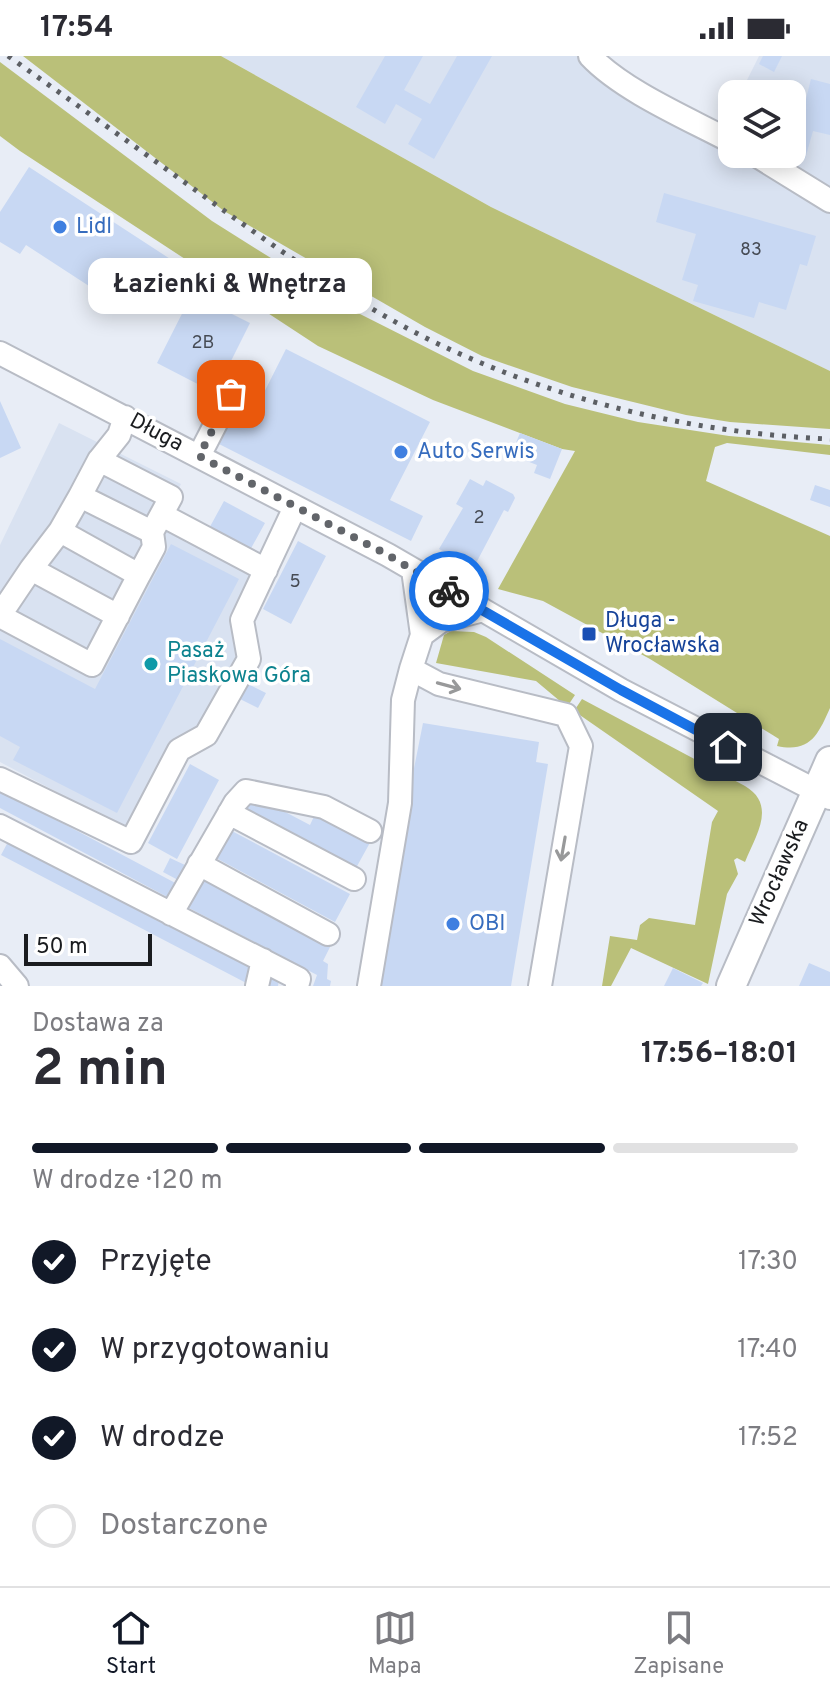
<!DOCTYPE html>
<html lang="pl">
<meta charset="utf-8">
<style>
:root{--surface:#fff;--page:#f7f7f7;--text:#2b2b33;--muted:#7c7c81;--line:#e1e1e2;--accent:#111827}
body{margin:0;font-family:Overpass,sans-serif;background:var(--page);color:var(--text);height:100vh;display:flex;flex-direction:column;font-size:30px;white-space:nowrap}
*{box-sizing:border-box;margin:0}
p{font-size:26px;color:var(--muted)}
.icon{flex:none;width:44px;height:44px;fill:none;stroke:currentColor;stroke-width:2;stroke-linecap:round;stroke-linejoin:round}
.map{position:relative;height:930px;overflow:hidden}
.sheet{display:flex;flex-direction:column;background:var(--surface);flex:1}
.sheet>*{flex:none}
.buttons{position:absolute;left:718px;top:24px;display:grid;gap:16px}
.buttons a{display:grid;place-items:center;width:88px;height:88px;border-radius:16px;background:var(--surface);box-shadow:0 4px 20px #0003;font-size:40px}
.scale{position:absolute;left:24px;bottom:20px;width:128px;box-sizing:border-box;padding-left:8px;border:4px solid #1a1c1f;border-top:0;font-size:22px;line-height:28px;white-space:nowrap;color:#1a1c1f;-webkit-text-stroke:6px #fff;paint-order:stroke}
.pin{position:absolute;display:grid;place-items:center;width:68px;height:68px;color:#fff;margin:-34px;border-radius:16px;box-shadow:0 4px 12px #0006}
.courier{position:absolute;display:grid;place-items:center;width:80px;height:80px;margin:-40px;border:6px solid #1a73e8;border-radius:50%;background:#fff;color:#222;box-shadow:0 2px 10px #0007}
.bubble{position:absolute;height:56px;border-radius:16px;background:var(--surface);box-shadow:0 4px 20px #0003;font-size:26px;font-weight:700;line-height:56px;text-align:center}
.head em{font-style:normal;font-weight:700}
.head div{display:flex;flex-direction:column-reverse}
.head{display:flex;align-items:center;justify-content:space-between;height:136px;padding:0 32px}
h1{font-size:52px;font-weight:700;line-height:60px}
.bar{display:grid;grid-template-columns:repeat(4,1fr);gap:12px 8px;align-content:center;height:96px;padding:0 32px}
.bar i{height:10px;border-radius:6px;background:var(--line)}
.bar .current{background:var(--accent)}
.bar p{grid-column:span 4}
ol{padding:0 32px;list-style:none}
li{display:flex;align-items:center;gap:24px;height:88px}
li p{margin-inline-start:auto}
li .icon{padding:8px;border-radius:50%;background:var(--accent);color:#fff;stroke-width:4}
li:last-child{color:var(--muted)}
li i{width:44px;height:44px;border:4px solid var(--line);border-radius:50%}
.status{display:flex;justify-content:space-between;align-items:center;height:56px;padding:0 40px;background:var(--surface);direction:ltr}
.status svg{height:22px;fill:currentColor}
.tabs{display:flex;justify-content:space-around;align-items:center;height:112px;border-top:2px solid var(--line);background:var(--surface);font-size:22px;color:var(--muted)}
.tabs a{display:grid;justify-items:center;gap:4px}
.tabs .current{color:var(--accent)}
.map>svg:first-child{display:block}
</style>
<div class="status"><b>17:54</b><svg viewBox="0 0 49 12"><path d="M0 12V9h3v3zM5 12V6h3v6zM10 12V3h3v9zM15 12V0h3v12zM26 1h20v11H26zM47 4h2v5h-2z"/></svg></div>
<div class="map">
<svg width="830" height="930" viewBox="0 0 830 930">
<rect width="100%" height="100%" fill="#e8edf6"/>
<path fill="#d9e2f1" d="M221,0H578L591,16L732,96V98L755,108L830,155V315L491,151Z
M759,0H830V132L768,98H792V38H740Z
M59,367L181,428L163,462L254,513L229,562L238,597L204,664L175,686L127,773L0,706V489Z"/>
<path fill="#bac079" d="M23,0H221L491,151L830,315V373L730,366L686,359L572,331L482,300L425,271L224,155Z
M0,6L212,165L360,258L473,315L565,348L638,366L729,380L830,389V399L727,387L715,391L706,425L830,480V652C818,679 810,697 777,690L779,683L771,678L650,603L543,545L498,533L575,395L562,393L433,344L318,290L20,95L0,80Z
M451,575L474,576L486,581L575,639L567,651L536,625L436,607L444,579Z
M582,643L745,730C777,749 756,779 745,806L737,802L734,804L738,818L727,838L708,928L631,892L611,930H602L610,880L637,884L640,869L649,862L695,869L712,766L718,755L574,655Z"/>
<path fill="#c8d8f3" d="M385,0H423L404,34L430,48L457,0H492L434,103L408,88L422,63L396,48L385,68L356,51Z
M763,0H782L774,16L759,8Z
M811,23L830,28V79L813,75L805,103L792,100V44L805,47Z
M747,32L765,37V38H746Z
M29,111L181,210L169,228L157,220L132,258L26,189L20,198L0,186V156Z
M664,137L816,180L807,210L800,208L786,254L759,246L754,262L693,245L698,229L682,224L696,178L656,166Z
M192,238L250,267L215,337L157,307Z
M286,293L430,366L390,444L423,460L411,485L219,388L232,364L246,372Z
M0,345L21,392L0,402Z
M520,377L562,393L550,423L534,417L537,409L511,399Z
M470,423L483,430L486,424L513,438L515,442L508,456L504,454L474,511L439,493L463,452L456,448Z
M815,429L830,434V451L810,444Z
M224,445L265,467L249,496L206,478Z
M298,485L326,500L291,568L263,553Z
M171,488L239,523L117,757L13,704L20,691L0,680V583L95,633Z
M246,627L266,637L258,652L238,642Z
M423,667L539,686L536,706L548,708L511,930H376L400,783Z
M190,708L219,724L177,803L148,787Z
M0,734L181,830L173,844L0,752Z
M251,738L310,769L317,754L372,783L356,812L243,753Z
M230,774L350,838L335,866L216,802Z
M9,784L260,915L252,930L1,799Z
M170,802L185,809L178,824L163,816Z
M204,824L330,891L323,905L328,908L327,923L331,925L330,930H313L317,919L189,852Z
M809,907L830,916V930H799Z
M673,912L703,927L701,930H664Z
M262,921L279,924L278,930H261Z"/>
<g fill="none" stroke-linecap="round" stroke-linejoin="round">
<defs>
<path id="minor" d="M590,0C623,35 689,63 732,86
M754,98L830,145
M0,297L388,499L621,634L830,742
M199,400L231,338
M99,404L171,441L152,476L80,440L99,404L119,379L125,361
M80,440L60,475L139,519L154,491L152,476
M162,459L266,514
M31,513L60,475
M413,514L422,579L411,613L439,628L566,659L581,690L540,930
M0,559L31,513L118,560
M0,560L92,609L139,519
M422,579L441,565L483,554
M0,723L131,786L179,694L206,679L249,603L242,564L295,451
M229,757L354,823
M0,770L299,923L297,930
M199,808L328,878
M171,858L235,747L246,735L324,751L370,775
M0,910L17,930
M257,930L263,904
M369,930L400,747L403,644L411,613"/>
<path id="major" d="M731,930L830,705"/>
</defs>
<use href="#minor" stroke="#b8bcc5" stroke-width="26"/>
<use href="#major" stroke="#b8bcc5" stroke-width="32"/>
<use href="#minor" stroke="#fff" stroke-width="22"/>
<use href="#major" stroke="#fff" stroke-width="28"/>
<path stroke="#5c5f64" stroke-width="5" stroke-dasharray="4 8" stroke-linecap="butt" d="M8,0C73,46 137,92 201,138C273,190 346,242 426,282C552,344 690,377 830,383"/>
</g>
<defs><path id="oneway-shaft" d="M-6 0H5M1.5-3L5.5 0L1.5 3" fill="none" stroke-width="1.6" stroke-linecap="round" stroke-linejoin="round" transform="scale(2)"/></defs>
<g stroke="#98999a">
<use href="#oneway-shaft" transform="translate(449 630) rotate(15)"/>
<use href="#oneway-shaft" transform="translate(563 793) rotate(100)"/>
</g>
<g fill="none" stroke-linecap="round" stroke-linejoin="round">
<path stroke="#62656a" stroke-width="8" stroke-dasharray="0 14.4" d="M231,338L199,400L386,498L449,535"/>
<path stroke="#1a73e8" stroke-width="10" d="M449,535L621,634L728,691"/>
</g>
<g fill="#3f7fe0" stroke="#fff" stroke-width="3">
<circle cx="60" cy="171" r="8"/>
<circle cx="401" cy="396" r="8"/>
<circle cx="453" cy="868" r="8"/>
</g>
<rect fill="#1a4fb4" stroke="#fff" stroke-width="3" x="581" y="570" width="16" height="16" rx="4"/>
<circle fill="#0f9aa8" stroke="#fff" stroke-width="3" cx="151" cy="608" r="8"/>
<g text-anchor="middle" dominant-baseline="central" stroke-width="7" stroke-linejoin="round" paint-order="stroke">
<g font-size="18" fill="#464b54">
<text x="751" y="194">83</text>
<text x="203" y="287">2B</text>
<text x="479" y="462">2</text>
<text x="295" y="526">5</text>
</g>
<g font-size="22" fill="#366cbe" stroke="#fff" text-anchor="start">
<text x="76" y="171">Lidl</text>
<text x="417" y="396">Auto Serwis</text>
<text x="469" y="868">OBI</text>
</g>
<g font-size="22" fill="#1a1c1f" stroke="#fff">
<text transform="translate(156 377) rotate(28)">Długa</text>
<text transform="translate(780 817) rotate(-66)">Wrocławska</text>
</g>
<g font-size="22" fill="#164399" stroke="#fff" text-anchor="start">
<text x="605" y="565">Długa -<tspan x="605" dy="25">Wrocławska</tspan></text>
</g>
<g font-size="22" fill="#0d838f" stroke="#fff" text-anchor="start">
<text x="167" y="595">Pasaż<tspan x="167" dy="25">Piaskowa Góra</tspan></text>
</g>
</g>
</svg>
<div class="buttons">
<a><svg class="icon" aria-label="layers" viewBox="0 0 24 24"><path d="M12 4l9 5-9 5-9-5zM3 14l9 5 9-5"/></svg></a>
</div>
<div class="scale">50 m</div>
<div class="pin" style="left:231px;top:338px;background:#ea580c"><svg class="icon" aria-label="bag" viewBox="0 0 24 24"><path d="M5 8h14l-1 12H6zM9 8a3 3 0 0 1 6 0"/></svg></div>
<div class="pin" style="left:728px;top:691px;background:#1f2937"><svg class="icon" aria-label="home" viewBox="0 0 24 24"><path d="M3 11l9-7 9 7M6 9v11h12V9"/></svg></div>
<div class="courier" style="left:449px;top:535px"><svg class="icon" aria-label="bike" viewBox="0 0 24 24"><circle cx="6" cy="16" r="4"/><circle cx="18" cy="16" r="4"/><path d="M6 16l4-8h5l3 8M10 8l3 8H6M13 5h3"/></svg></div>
<div class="bubble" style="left:88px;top:202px;width:284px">Łazienki &amp; Wnętrza</div>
</div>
<section class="sheet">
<div class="head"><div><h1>2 min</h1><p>Dostawa za</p></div><em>17:56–18:01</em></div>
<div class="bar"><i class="current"></i><i class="current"></i><i class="current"></i><i></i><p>W drodze · 120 m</p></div>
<ol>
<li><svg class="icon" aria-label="check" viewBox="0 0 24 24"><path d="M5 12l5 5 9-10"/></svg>Przyjęte<p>17:30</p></li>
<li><svg class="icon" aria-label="check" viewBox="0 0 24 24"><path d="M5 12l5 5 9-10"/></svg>W przygotowaniu<p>17:40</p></li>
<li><svg class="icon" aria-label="check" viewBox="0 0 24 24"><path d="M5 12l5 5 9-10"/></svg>W drodze<p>17:52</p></li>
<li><i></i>Dostarczone</li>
</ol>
</section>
<nav class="tabs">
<a class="current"><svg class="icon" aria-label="home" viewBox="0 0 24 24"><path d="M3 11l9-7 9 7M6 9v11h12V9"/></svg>Start</a>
<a><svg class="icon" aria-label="map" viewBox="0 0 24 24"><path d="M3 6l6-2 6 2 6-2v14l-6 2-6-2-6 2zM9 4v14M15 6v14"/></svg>Mapa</a>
<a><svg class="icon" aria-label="saved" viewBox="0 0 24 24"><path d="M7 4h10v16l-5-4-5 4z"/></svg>Zapisane</a>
</nav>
